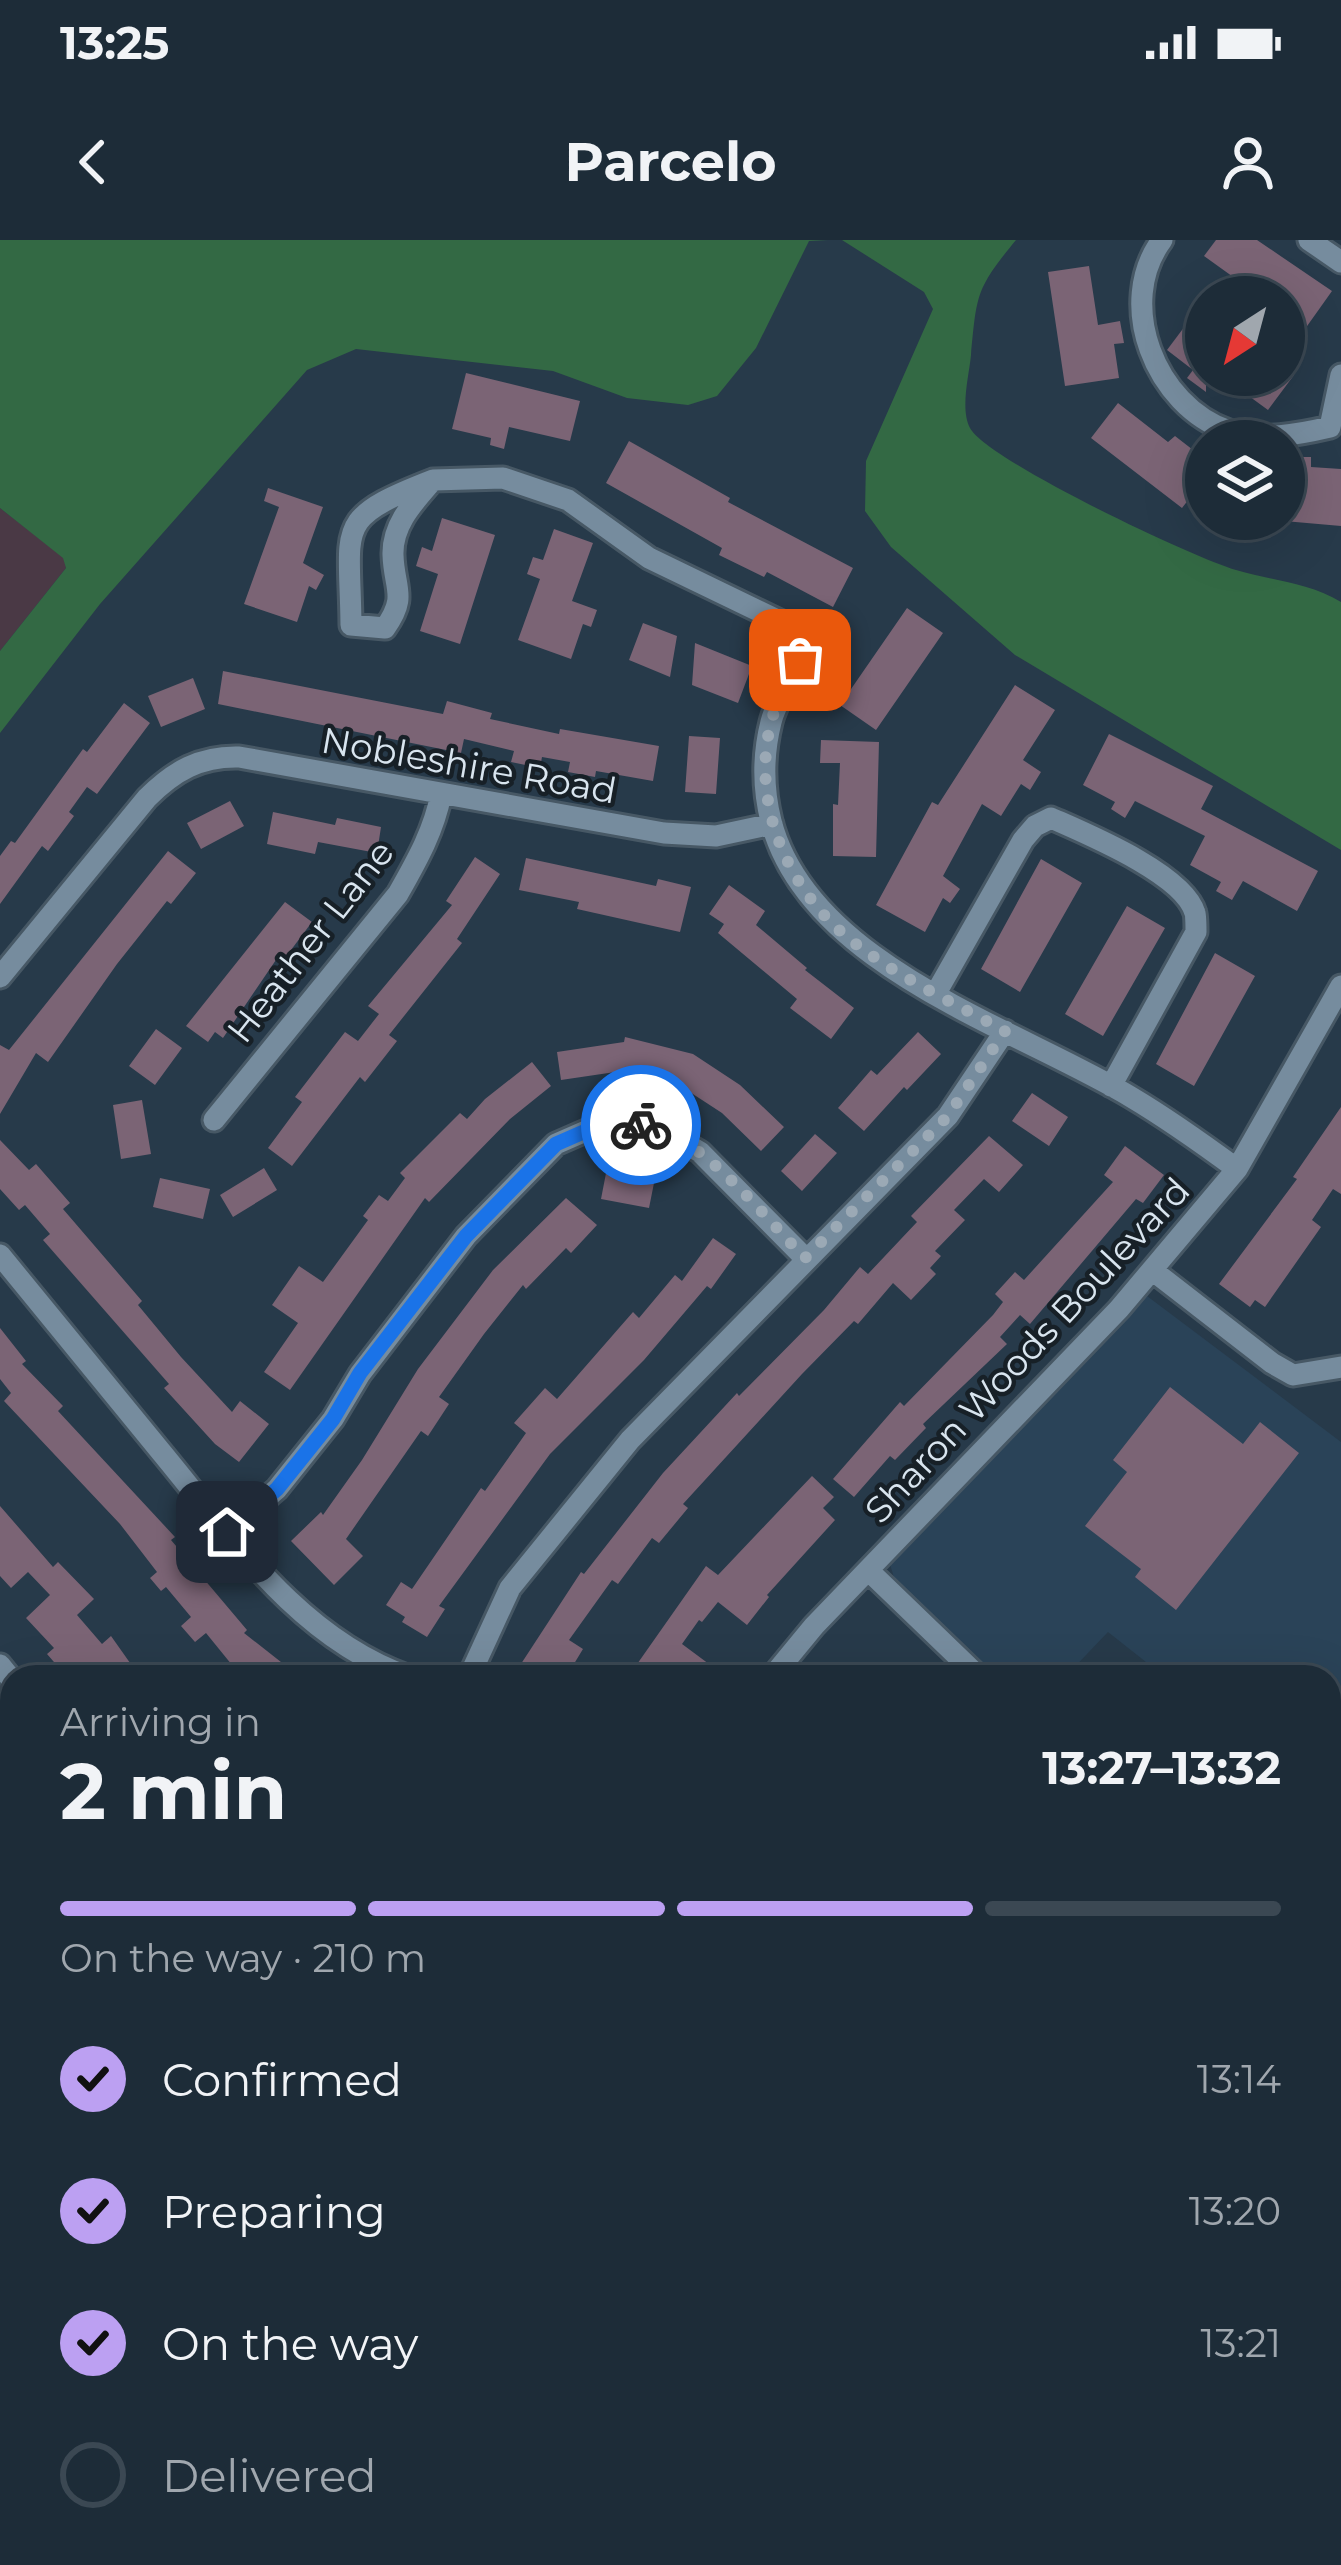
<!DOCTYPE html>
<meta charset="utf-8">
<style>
:root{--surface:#1d2c38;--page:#253440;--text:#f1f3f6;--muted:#a0a7ae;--line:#3b4853;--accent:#bca0f2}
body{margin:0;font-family:Montserrat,sans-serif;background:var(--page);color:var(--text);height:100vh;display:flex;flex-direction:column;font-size:45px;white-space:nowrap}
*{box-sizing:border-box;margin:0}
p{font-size:39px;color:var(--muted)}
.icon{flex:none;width:66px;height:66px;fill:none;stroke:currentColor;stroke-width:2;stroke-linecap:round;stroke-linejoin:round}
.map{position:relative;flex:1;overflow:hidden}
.panel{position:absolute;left:0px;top:1425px;width:1341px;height:900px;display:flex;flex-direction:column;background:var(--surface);border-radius:36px 36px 0 0;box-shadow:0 12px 48px #0002,0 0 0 3px var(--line)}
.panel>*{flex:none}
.needle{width:78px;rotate:216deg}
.controls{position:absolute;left:1185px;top:36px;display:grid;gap:24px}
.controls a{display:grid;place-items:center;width:120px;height:120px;border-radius:50%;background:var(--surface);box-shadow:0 12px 48px #0002,0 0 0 3px var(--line);font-size:60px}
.pin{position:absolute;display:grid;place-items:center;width:102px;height:102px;color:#fff;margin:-51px;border-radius:24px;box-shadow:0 6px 18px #0006}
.courier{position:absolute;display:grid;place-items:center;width:120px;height:120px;margin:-60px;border:9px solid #1a73e8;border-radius:50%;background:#fff;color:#222;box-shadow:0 3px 15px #0007}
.head em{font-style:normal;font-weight:700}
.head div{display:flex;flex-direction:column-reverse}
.head{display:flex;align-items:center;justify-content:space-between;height:204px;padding:0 60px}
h1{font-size:78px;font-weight:700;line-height:90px}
.bar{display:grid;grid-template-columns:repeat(4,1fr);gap:18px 12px;align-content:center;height:144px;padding:0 60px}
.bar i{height:15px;border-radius:9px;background:var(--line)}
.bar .selected{background:var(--accent)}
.bar p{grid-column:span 4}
ol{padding:0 60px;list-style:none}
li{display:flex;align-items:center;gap:36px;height:132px}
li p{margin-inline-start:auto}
li .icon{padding:12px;border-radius:50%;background:var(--accent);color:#111;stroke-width:4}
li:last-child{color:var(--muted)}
li i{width:66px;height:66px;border:6px solid var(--line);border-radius:50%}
.status{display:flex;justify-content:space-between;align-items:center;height:84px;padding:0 60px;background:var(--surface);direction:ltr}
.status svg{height:33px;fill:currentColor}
header{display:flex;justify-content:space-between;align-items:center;height:156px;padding:0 60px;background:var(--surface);font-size:54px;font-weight:700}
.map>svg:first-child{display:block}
</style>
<div class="status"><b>13:25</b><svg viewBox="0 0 49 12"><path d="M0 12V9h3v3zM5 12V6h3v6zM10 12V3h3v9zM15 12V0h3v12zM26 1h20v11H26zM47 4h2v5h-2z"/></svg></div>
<header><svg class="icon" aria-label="back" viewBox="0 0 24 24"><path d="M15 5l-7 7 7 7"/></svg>Parcelo<svg class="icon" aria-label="person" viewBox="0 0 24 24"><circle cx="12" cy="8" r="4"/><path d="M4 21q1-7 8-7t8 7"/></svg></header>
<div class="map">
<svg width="1341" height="2325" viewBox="0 0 1341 2325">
<rect width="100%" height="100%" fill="#273a4a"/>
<path fill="#4a3945" d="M0,268L64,318L66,328L0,411Z"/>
<path fill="#2a4358" d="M1139,1050L1341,1202V1575L1329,1565V1437H1165L1108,1392L1065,1437H992L895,1341L887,1314Z"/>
<path fill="#336944" d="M0,0H828L809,1L756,108L717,156L688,165L627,158L553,131L356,109L307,130L100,364L0,493V411L66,328L63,318L0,268Z
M842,0H1016C976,49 977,53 971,115C969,136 960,169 970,188C988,221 1194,318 1236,330C1273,341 1308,342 1341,362V610L1015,415L891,307L865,271L866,221L933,69L924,52Z
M0,1886L12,1900V2313H358L368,2325H0Z
M622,2313H1077L1068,2325H632Z"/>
<path fill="#7b6475" d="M1216,0H1257L1332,51L1305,89L1284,73V57H1261L1204,16Z
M1089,26L1098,85L1120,81L1124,103L1114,104L1119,138L1065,146L1048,32Z
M1206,58V152L1187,138L1193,130L1167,110Z
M466,133L580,161L570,201L509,187L504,209L490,205L491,198L452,189Z
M1220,135H1294L1268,170Z
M1118,163L1168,202L1175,196L1206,220V237L1182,268L1091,198Z
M629,201L730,258L728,262L853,328L833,367L767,332L764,337L719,315L722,308L606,243Z
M1294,217H1311V227L1341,229V286L1284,281V239L1294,240Z
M268,248L323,267L303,323L324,335L316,350L309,346L297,382L244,364L279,267L264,261Z
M442,278L495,295L460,404L420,391L438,334L416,326L422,307L432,311Z
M554,289L593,303L572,361L597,370L591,387L583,384L571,419L518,400L540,339L527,334L533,317L543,320Z
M907,368L943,393L876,490L840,465Z
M643,383L677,396L670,437L629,420Z
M695,403L752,426L738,463L692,445Z
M223,431L443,474L447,461L492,473L490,479L559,494L560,489L659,506L653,541L596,531L595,537L568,532L570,522L542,517L540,528L511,522L514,511L464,499L461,513L218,464Z
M193,438L205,469L161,487L148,456Z
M1015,445L1055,470L1023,520L1041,532L1030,550L1021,544L1001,576L982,564L943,636L960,649L950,663L943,658L925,692L876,665L932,562L938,565Z
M124,463L150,483L97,554L87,547L69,572L74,576L48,611L42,606L0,664V616L11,601L15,603L83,509L87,512Z
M1109,494L1213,546L1201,569L1318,631L1297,671L1243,641L1232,660L1216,651L1221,642L1190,625L1205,596L1135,561L1125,578L1111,569L1115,562L1083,545Z
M689,496L720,498L716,554L685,552Z
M821,500L879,502L876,617L833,616V564L838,565L840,523H820Z
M230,561L244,586L201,609L187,583Z
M273,572L335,585L337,578L381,587L377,613L318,602L315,614L267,604Z
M168,611L196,633L171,664L167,661L117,724L48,822L36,813L0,874V805L9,810Z
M475,617L500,634L457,699L462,703L389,795L397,801L365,842L360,837L292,926L268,908L302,862L295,857L345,792L358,801L379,774L368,766L452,665L446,661Z
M526,618L656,646L658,639L691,647L680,692L577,669L579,662L519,650Z
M1041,619L1082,643L1020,752L981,729Z
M729,645L765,671L756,685L807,728L805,730L854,768L831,799L790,768L797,759L718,693L724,684L709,674Z
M285,662L312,682L285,718L280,714L223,798L215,792L208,802L186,786Z
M1127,666L1165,688L1103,796L1065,774Z
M1215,713L1255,736L1194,846L1156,824Z
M156,789L182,808L155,845L129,826Z
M918,792L941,814L907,850L904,847L864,891L838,868L871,830L877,835Z
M625,797L693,814L740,845L784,887L761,911L722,873L679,845L622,831L561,840L557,812L624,802Z
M532,822L551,846L510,879L429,962L425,958L290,1150L264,1132L298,1083L272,1065L299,1026L323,1042L368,980L363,976L379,955L388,961L405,938L400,933L460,873L467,879L485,859Z
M1032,853L1068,877L1049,906L1012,881Z
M142,860L151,914L121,919L113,865Z
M1341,867V954L1333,949L1312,980L1321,987L1265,1067L1255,1060L1250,1067L1219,1044L1297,939L1293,937Z
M815,894L837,913L802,951L781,931Z
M989,896L1023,925L999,952L984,939L954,970L965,980L935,1011L941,1016L930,1028L936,1034L911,1060L893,1043L858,1084L854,1081L802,1134L683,1264L688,1268L659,1303L652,1298L618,1344L612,1340L569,1400L583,1409L566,1437L547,1428L542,1437H528L517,1430L581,1332L584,1334L663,1233L737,1153L739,1156L824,1070L860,1027L868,1034L917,982L911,976Z
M0,900L29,930L36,924L70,963L63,969L142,1061L138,1065L181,1117L232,1172L240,1161L269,1184L239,1222L215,1204L164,1148L169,1144L43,1000L50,994L25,965L19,970L0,949Z
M1125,906L1164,935L1143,963L1136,959L1030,1084L1020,1075L1000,1097L1007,1104L923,1184L926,1188L895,1220L890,1216L854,1257L833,1239L900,1162L904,1166L993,1075L1003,1062L995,1054L1015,1032L1024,1040L1113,942L1104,935Z
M264,928L277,950L233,977L220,955Z
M607,928L655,938L649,968L601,959Z
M160,938L210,949L203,979L153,967Z
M566,958L597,985L571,1013L566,1008L526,1049L523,1045L484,1094L439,1157L449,1164L428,1196L421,1191L346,1299L363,1316L334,1345L291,1301L321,1272L323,1275L362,1220L418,1129L493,1030Z
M713,998L736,1014L711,1049L707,1046L644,1120L550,1214L439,1366L445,1369L427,1397L402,1382L405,1377L386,1365L401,1342L412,1349L481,1248L485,1251L526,1193L514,1183L545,1148L557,1159L633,1072L639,1078L675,1035L682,1041Z
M0,1088L26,1121L22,1124L63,1166L58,1171L175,1297L171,1300L247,1390L244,1393L300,1437H249L232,1425L206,1393L195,1402L181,1386L191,1377L166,1347L161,1351L150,1338L157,1332L120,1284L4,1161L11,1153L0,1139Z
M1170,1147L1243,1204L1260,1182L1299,1213L1176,1370L1135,1337L1141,1329L1085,1286L1127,1232L1113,1220Z
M812,1236L834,1257L823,1268L835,1280L767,1355L769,1357L747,1385L718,1362L702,1382L699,1380L682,1404L713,1427L706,1437H628L706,1326L718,1335Z
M0,1266L53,1327L58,1322L94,1359L77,1375L102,1404L111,1396L140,1437H67L47,1414L54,1408L26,1378L50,1355L28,1332L11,1348L0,1336Z"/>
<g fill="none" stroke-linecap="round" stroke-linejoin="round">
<defs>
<path id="minor" d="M1162,0C1115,63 1155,166 1229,191C1260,202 1300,194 1330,187L1341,135
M1309,0L1341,22
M433,240L503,238L568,260L649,318L796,389C810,423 779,449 771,482C763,514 763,549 771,581C808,725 1016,788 1131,857C1168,879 1203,904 1237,929
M433,240C414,262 392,284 393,315C394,349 408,356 385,388L351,385C350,284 333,279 433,240Z
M0,737L147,558C174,531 200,516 239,517L664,593L716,596L772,584
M936,753L1023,600L1035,586L1051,578C1087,594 1184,634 1195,673C1196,675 1196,690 1196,692L1111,846
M214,880L398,654C416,622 434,591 441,554
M0,1015C54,1081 108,1147 162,1213C233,1299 300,1399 409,1437
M1152,1030L1272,1123L1293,1135L1341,1127
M227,1292L277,1249L333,1179L360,1134L466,996L556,904L604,883L656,886L700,912L805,1018
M869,1331L979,1437
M0,1425L12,1440
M469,1437L510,1348L630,1200L948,876L1005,791
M772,1437L814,1386L1119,1069L1237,929L1341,746
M1329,1728L1341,1737
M1280,2325L1285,2313"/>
<path id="major" d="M0,1795L12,1796
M1306,2313L1335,2325"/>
<path id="highway" d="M0,1621L12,1636
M0,1721L12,1735
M486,2313L496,2325
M570,2313L580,2325"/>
</defs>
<use href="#minor" stroke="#475865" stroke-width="27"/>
<use href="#major" stroke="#475865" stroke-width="33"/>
<use href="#highway" stroke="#475865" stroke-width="39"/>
<use href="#minor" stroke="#768c9e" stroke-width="21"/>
<use href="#major" stroke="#c397a5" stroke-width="27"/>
<use href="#highway" stroke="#f79faa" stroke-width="33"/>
</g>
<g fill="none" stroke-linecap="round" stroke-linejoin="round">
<path stroke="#9ba9b5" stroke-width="12" stroke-dasharray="0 21.6" d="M641,885C697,889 766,979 805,1018L948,876L1005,791C952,762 893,735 846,696C784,644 750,557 772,479C778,458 789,439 800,420"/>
<path stroke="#1a73e8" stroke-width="15" d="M227,1292L277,1249L333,1179L360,1133L466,996L556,904L604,883L641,885"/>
</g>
<g text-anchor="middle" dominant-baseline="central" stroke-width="9" stroke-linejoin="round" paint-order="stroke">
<g font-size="36" fill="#d9e5ef" stroke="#172027">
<text transform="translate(469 525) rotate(10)">Nobleshire Road</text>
<text transform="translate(310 701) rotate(-52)">Heather Lane</text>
<text transform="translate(1027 1110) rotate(-47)">Sharon Woods Boulevard</text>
</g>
</g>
</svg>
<div class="controls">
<a><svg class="needle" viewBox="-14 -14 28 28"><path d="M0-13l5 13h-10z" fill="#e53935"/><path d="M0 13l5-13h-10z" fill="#a0a7ae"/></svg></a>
<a><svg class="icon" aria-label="layers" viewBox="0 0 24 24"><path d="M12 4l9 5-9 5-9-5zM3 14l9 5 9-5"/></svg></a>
</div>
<div class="pin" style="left:800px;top:420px;background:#ea580c"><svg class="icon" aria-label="bag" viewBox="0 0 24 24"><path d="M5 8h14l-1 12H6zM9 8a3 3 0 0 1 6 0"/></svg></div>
<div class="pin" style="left:227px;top:1292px;background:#1f2937"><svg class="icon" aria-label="home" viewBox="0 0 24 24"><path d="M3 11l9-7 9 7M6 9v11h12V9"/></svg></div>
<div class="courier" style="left:641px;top:885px"><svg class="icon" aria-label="bike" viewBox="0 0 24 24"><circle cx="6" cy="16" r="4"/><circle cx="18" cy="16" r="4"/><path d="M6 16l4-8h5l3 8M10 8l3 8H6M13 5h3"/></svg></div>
<section class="panel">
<div class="head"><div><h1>2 min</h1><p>Arriving in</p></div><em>13:27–13:32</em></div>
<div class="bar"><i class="selected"></i><i class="selected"></i><i class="selected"></i><i></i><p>On the way · 210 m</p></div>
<ol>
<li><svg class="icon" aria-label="check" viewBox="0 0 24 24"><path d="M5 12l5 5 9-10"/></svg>Confirmed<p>13:14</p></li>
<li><svg class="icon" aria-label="check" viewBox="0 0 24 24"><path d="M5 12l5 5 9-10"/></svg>Preparing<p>13:20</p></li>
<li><svg class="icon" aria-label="check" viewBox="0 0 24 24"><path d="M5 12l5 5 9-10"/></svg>On the way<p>13:21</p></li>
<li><i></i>Delivered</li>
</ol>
</section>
</div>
